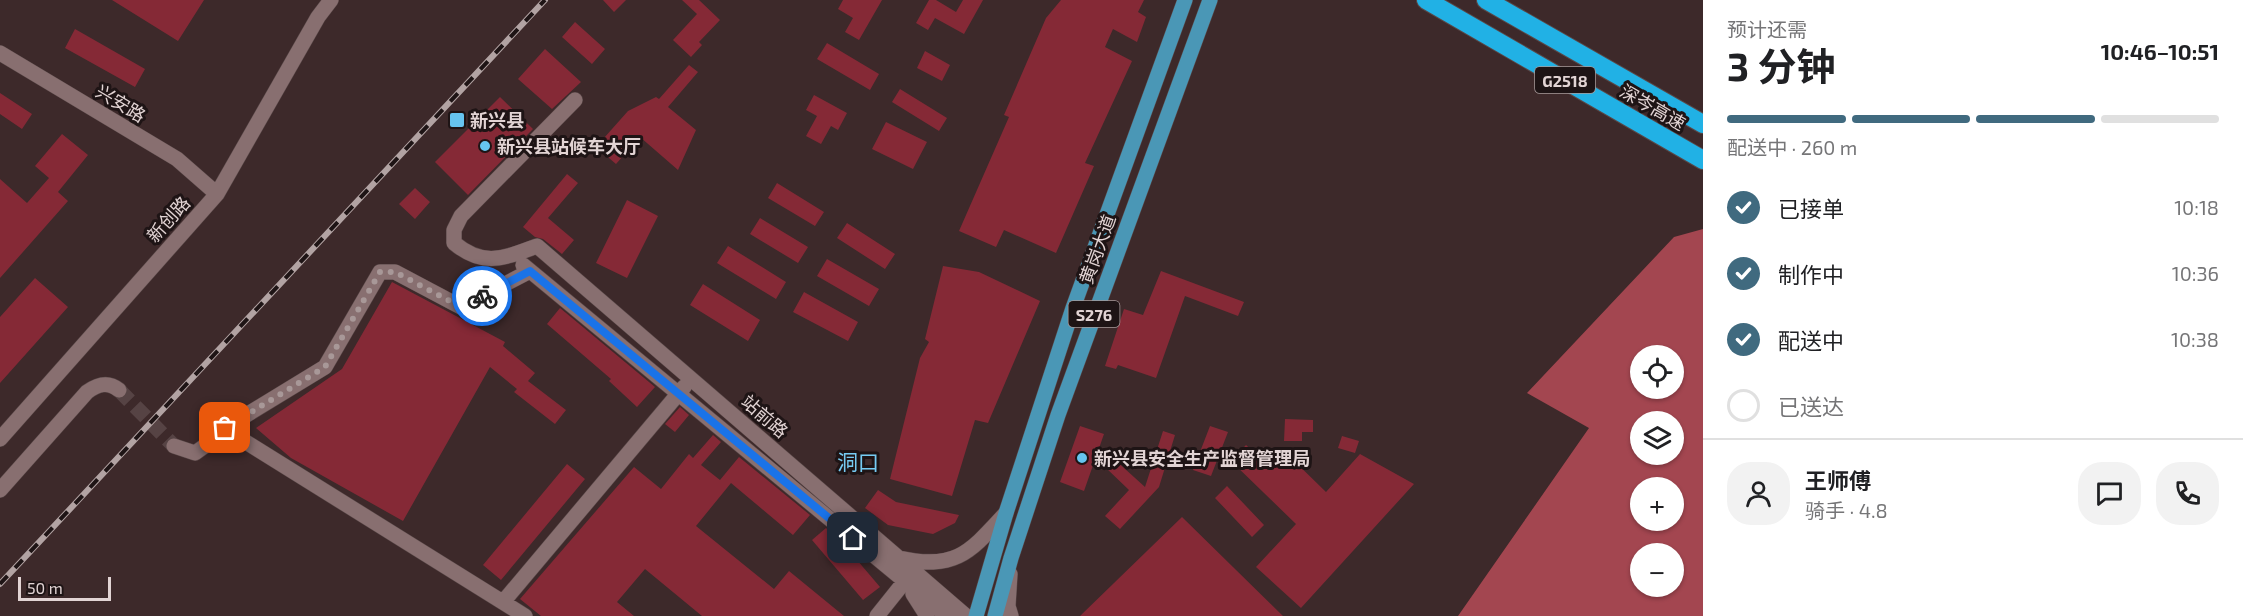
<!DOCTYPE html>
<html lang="zh">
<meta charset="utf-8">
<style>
:root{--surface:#fff;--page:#f2f2f2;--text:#202124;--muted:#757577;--line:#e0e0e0;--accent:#406a7f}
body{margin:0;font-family:"Exo 2","Noto Sans SC",sans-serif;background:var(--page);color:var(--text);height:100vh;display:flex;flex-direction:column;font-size:22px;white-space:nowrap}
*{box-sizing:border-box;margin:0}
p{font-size:20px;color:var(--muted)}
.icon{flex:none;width:33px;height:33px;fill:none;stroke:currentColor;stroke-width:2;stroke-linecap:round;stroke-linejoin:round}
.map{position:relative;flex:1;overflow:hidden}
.drawer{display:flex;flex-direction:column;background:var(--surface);width:540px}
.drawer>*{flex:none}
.controls{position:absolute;left:1630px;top:345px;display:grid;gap:12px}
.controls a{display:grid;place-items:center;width:54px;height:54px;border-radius:50%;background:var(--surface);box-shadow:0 2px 4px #0004;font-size:30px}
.scale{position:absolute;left:18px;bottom:15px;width:93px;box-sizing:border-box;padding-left:6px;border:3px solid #e2d4d4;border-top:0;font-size:16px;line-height:21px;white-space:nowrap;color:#e2d4d4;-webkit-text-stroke:4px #1e1415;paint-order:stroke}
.pin{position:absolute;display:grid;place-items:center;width:51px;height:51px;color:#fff;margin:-26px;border-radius:12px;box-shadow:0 3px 9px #0006}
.courier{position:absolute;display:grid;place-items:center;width:60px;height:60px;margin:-30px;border:4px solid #1a73e8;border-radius:50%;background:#fff;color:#222;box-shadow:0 2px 8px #0007}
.headline em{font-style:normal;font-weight:700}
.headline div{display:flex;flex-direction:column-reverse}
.headline{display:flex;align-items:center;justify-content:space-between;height:102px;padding:0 24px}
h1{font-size:39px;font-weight:700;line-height:45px}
.bar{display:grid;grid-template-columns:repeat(4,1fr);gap:9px 6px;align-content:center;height:72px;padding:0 24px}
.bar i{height:8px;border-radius:4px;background:var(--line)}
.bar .on{background:var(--accent)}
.bar p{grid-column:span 4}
.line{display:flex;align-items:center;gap:15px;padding:0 24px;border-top:2px solid var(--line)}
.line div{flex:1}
.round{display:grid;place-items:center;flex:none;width:63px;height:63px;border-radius:24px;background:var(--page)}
ol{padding:0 24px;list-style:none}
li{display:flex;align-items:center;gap:18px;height:66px}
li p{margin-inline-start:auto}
li .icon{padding:6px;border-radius:50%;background:var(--accent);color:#fff;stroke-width:4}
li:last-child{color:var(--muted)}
li i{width:33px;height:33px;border:3px solid var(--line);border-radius:50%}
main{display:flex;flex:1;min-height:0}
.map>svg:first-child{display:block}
</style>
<main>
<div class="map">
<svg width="1703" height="616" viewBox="0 0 1703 616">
<rect width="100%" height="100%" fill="#3d292a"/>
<path fill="#a34650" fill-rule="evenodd" d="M1703,229V616H1458L1589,428L1527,393L1674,237ZM1641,356H1674V388H1641ZM1641,422H1674V454H1641ZM1641,488H1674V520H1641ZM1641,554H1674V586H1641Z"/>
<path fill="#852936" d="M112,0H204L178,41Z
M603,0H626L614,12Z
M682,0H699L720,20L699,42L702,45L691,57L673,40L697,14Z
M843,0H882L859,40L845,32L853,18L838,9Z
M929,0H936L956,12L963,0H983L964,34L935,18L928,30L916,23Z
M1061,0H1144L1138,12L1146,17L1137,42L1113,29L1105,47L1132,61L1085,163L1094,166L1056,253L1004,230L996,247L959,231L1009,117L1004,115L1046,18Z
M575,22L605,49L592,64L562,37Z
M75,29L145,69L135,87L65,48Z
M827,43L879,74L870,90L817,59Z
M545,49L581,82L552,109L518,79Z
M925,51L950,65L942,81L917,68Z
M689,65L698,72L668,107L696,130L678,170L640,137L616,164L596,147L628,111L656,97L659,99Z
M900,89L947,118L939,131L892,102Z
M0,93L32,114L22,129L0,114Z
M814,95L847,113L838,130L831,126L821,144L806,136L817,116L806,110Z
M500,97L533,129L468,195L435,162Z
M886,122L927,142L913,169L872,149Z
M62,134L88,155L58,192L68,201L0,278V179L27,203L49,178L35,166Z
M567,174L578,183L548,218L574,240L562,254L543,239L535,237L523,227Z
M777,183L824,212L815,226L768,198Z
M415,188L430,202L415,219L399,204Z
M627,200L658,216L627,278L596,263Z
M760,218L808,247L798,263L750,234Z
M847,223L895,254L885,269L837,238Z
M728,246L786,282L776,299L717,263Z
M827,259L879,289L869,306L817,276Z
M943,266L979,272L1040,301L988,423L975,420L952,496L890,479L920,358L929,342L925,339Z
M1161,271L1244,302L1238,316L1185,296L1156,378L1118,365L1116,369L1105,366L1124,309L1143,315Z
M35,278L68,307L0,383V317Z
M392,282L505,342L503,346L535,373L528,381L566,410L555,424L514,392L517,389L490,367L403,521L291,458L256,428L342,369Z
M703,284L760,320L748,341L690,305Z
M804,292L858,322L848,341L793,312Z
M560,308L655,387L637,407L609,381L611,379L547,324Z
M680,407L689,415L675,432L665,424Z
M1285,419L1313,420V432H1302V441H1284Z
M1080,426L1104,434L1084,491L1060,482Z
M1210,426L1228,432L1211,476L1193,470Z
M1163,431L1175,435L1159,487L1120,529L1105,516L1129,490L1105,467L1113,458L1145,487Z
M713,435L721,442L701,465L720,480L739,457L810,515L793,535L731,483L696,526L774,589L789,571L844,616H702L645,569L617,602L634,616H541L520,599L634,467L661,489L689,454L693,458Z
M1342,436L1359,441L1355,453L1338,448Z
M1246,445L1267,465L1282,449L1326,492L1360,454L1414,484L1301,608L1256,567L1296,524L1231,461Z
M567,464L585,479L501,580L483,565Z
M1227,486L1264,525L1252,537L1215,498Z
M878,490L896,502L959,515L955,523L933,534L888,525L865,508Z
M1182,517L1283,616H1080Z
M826,528L840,540L880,587L863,600L812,540Z"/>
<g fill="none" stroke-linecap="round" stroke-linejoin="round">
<path stroke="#564344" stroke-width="15" stroke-dasharray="15 8" stroke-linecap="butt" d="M119,390L174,446"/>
<defs>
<path id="minor" d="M0,53L177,159L217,194
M575,100L461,216L454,230V243C484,268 504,258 537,246L966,616
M523,265L947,616
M0,439L217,194L318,17L331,0
M174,446L195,453L227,430
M0,490L87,392C98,384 108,381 119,390
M899,558C956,571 970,552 1006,513
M1010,574L1008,606L1011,616
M913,594L927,616
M503,602L684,387
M525,616L241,439L225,428L325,367L380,272H395L461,307L530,271
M877,616L905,581"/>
<path id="major" d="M976,616L1006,513L1073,308L1185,0
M995,616L1011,558L1058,415L1210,0"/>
<path id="highway" d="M1426,0L1703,160
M1486,0L1703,124"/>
</defs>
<use href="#minor" stroke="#594848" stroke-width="16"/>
<use href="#major" stroke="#594848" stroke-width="16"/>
<use href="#highway" stroke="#594848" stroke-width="20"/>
<use href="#minor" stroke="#886f70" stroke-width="15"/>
<use href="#major" stroke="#4a97b6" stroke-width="15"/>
<use href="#highway" stroke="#21b1e5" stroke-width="18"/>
<defs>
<path id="rail" d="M0,584L545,0"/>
</defs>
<use href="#rail" stroke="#b2a3a3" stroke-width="6"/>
<use href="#rail" stroke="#1e1415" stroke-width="4" stroke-dasharray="11" stroke-linecap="butt"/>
</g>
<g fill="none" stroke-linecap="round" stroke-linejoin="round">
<path stroke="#a89898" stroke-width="6" stroke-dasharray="0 10.8" d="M225,428L325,367L380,272H395L461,307L482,296"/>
<path stroke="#1a73e8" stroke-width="8" d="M482,296L530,271L853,538"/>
</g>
<g fill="#66c4ef" stroke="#1e1415" stroke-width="2">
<rect x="449" y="112" width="16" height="16" rx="3"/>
<circle cx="485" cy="146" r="6"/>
<circle cx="1082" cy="458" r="6"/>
</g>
<g text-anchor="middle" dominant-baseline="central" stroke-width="6" stroke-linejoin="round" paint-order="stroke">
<g fill="#1e1415" stroke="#a79a9b" stroke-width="1.5">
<rect x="1535" y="67" width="60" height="26" rx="4.5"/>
<rect x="1068.5" y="301" width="51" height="26" rx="4.5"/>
</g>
<g font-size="16" font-weight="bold" fill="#e2d4d4">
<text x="1565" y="80">G2518</text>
<text x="1094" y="314">S276</text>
</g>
<g font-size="18" fill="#e2d4d4" stroke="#1e1415">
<text transform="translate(121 103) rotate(31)">兴安路</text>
<text transform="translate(1653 107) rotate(30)">深岑高速</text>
<text transform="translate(168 219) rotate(-48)">新创路</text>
<text transform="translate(1097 249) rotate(-70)">黄岗大道</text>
<text transform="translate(765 416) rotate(41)">站前路</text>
</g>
<g font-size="18" font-weight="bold" fill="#e2d4d4" stroke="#1e1415" text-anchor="start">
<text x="470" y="120">新兴县</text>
<text x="497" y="146">新兴县站候车大厅</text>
<text x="1094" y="458">新兴县安全生产监督管理局</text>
</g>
<g font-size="21" fill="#76cbf3" stroke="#1e1415">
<text x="858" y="461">洞口</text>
</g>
</g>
</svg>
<div class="controls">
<a><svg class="icon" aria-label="locate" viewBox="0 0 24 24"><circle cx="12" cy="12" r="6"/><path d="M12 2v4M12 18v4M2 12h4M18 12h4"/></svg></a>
<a><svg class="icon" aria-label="layers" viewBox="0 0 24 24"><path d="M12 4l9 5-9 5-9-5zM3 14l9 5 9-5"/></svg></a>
<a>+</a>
<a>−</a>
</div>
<div class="scale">50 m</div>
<div class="pin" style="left:225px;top:428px;background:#ea580c"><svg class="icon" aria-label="bag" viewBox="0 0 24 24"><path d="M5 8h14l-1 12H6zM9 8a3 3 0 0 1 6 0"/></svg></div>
<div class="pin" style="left:853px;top:538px;background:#1f2937"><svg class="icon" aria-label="home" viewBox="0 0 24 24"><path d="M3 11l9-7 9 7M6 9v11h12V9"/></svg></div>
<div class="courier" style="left:482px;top:296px"><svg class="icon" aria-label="bike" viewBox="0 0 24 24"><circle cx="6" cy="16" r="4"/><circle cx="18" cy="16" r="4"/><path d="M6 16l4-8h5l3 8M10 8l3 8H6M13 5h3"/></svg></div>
</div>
<section class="drawer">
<div class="headline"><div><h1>3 分钟</h1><p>预计还需</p></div><em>10:46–10:51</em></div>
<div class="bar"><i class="on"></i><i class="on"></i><i class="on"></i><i></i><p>配送中 · 260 m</p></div>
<ol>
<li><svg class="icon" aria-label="check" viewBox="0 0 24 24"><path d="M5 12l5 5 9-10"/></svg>已接单<p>10:18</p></li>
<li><svg class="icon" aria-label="check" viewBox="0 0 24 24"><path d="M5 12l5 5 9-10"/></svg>制作中<p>10:36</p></li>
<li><svg class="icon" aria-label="check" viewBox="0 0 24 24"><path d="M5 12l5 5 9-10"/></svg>配送中<p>10:38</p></li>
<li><i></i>已送达</li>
</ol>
<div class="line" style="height:108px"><a class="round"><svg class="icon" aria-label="person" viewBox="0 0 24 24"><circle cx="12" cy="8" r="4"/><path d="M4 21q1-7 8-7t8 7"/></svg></a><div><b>王师傅</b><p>骑手 · 4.8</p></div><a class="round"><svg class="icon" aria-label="chat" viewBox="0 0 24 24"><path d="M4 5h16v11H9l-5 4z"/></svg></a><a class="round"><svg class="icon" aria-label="phone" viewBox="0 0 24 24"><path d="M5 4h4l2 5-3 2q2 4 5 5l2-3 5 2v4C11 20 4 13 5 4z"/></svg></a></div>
</section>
</main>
